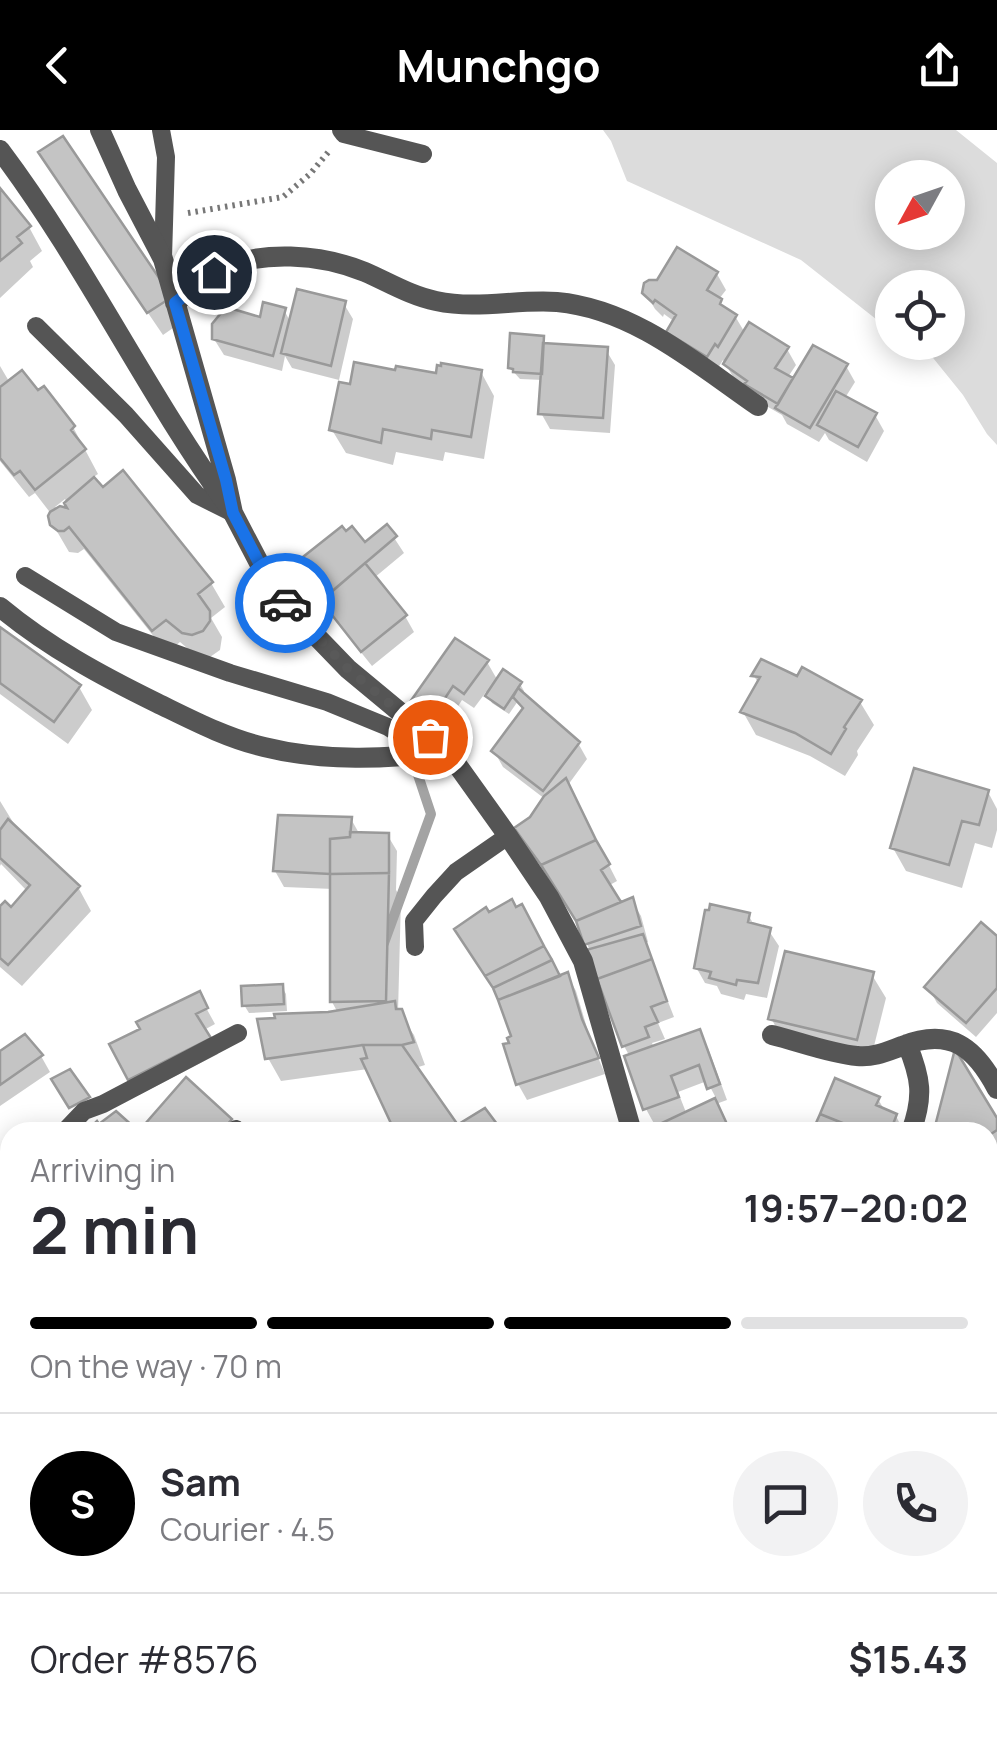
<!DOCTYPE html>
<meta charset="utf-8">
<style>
:root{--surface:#fff;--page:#f2f2f3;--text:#2b2b33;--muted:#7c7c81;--line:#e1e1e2;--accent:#000}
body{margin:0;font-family:Manrope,sans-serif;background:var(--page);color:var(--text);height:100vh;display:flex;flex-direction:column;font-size:38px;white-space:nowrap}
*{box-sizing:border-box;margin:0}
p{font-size:32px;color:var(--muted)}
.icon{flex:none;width:55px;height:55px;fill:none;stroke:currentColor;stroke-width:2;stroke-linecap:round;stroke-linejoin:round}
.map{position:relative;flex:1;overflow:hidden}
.sheet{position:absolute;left:0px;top:992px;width:998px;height:622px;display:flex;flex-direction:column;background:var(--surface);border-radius:30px 30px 0 0;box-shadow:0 5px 25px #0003}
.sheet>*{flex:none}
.needle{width:65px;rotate:230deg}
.buttons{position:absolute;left:875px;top:30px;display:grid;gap:20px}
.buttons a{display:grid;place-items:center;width:90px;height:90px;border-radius:50%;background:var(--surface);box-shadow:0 5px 25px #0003;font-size:50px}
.pin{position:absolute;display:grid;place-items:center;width:85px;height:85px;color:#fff;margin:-42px;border:5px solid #fff;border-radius:50%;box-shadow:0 2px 10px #0007}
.courier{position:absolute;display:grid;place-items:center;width:100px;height:100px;margin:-50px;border:8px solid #1a73e8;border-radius:50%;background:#fff;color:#222;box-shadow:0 2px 12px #0007}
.overview em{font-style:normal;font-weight:700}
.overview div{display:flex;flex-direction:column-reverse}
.overview{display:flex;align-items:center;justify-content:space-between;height:170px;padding:0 30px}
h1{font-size:65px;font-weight:700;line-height:75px}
.bar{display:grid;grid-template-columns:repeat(4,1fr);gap:15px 10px;align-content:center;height:120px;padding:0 30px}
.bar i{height:12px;border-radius:8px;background:var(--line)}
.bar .selected{background:var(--accent)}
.bar p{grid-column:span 4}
.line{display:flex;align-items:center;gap:25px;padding:0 30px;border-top:2px solid var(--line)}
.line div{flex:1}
.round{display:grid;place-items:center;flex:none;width:105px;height:105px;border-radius:52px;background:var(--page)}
header{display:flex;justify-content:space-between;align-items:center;height:130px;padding:0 30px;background:var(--accent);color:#fff;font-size:45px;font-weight:700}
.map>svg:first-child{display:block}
</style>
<header><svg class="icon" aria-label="back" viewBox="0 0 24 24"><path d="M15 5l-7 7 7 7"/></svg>Munchgo<svg class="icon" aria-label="share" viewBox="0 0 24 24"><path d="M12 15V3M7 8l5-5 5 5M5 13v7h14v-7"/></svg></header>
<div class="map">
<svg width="997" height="1614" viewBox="0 0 997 1614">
<rect width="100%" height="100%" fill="#fff"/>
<path fill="#dcdcdc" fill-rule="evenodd" d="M603,0H956L997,33V315L987,304L963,265L921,213L948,212V158H892V198L881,193L801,130L627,51L611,11ZM892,48H948V102H892Z"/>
<path fill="#0003" fill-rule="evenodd" d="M55,46L183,191L163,205Z
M0,62L29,97L42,121L30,131L33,137L0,168Z
M717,144L726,160L719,169L725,180L735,186L745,203L787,219L796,235L788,247L794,251L846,236L855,252L845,268L875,285L884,301L867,332L829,310L825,303L819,312L787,294L782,285L756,270L735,250L723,230L716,241L678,218L675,192L664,184L663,187L655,179L645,162Z
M344,174L353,189L339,250L292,238L285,226L282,241L224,225L214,209L284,180L291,193Z
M542,208L546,215L606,220L615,235L610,303L550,299L541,283L543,250L520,249L510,238Z
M0,236L10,253L73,297L98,344L92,348L103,361L211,453L225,477L211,488L222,507L220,520L210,527L194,524L180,512L167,523L84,419L78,423L69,422L55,398L52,385L35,363L29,367L0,331ZM65,369L73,384L55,377Z
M481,242L494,266L484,329L445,322L443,331L396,322L393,335L346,323L332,300L438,246Z
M387,397L404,423L374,448L405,486L414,502L372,536L331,485L328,488L302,455L292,439L364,416Z
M0,500L79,557L92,580L68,614L0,564Z
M487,532L498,551L520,554L524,561L522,564L578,613L587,629L568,655L617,751L608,756L621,775L632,771L641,786L648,812L645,813L674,887L658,893L665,909L652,913L654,918L698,902L708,918L727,970L716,974L726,992L703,1002H656L654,1000L657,999L646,979L627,928L630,927L624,916L580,794L527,714L532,688L545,669L503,637L494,621L524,581L518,571L509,584L492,573L486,562L474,578L462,570L442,602L422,587L413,572ZM707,951L717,970L687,985L678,962Z
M754,546L860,572L874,595L857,621L858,625L845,646L810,626L756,605L743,582L759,554Z
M988,662L997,679V700L992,718L975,713L962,758L906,741L893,718Z
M0,671L19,702L78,757L91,781L22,856L0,837V780H11L27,761L1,734L0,736Z
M351,689L360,705L388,706L397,721L396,760L401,769L398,882L414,905L425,935L415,938L457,999L484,981L500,1002H397L368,939L281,951L268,928L338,883L332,872L333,759L284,757L275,741Z
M749,786L755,797L769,801L779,816L767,868L746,864L744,870L721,864L717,856L705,853L696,837Z
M997,809V883L976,907L937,873L928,857Z
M567,845L576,861L590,908L605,944L527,970L518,954L512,914L560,848Z
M872,845L886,868L870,932L784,912L771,888Z
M282,857L286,864L287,881L249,883L244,875Z
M199,865L215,894L204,900L218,924L139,965L113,915Z
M0,924L41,926L50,942L0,976Z
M837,951L878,969L885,981L896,986L904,1002H815Z
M997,993V1021L992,1024L993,1032L988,1036V1002H939L937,1000Z
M988,1048L997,1062V1068L988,1081Z
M0,1103L10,1111V1205L0,1197Z
M10,1268V1444L0,1437V1280Z
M988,1291L997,1297V1340L995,1343L993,1342L988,1350Z
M997,1465V1614H945L946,1605H988V1504L991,1505Z
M191,1605H221L217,1614H208Z
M223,1605H359L371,1614H316L320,1608L317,1606L311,1614H241Z
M424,1605H480L492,1614H436Z
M520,1605H572L573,1608L570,1614H515Z
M816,1605H933L916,1614H822Z"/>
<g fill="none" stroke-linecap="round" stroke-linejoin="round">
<path stroke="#a3a3a3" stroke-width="10" d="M384,813L431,684L418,645"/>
</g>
<path fill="#c4c4c4" stroke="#999" stroke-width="2.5" d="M63,6L172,167L147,183L38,22Z
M0,58L31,96L17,107L22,113L0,131Z
M677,117L718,142L707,160L722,169L720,174L737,185L718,217L715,214L707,227L666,202L676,185L655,170L653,173L642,163L644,153L649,150H657Z
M297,159L346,171L331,236L281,223Z
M263,172L286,178L273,226L212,209V194L226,177L260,187Z
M749,192L789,217L775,238L793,248L778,274L744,254L747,251L723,234Z
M510,203L544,206L542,244L513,242V239L508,238Z
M543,213L608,217L603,288L538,284Z
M813,215L848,234L810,298L775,278Z
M354,232L395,240L396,236L436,243L437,235L441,236V233L482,240L471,307L432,300L431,309L383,299L381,313L329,300L339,252L350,254Z
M22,240L38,260L44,256L75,296L71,300L86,319L35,360L20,341L14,345L0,328V257Z
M836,261L877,283L858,317L817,295Z
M123,340L213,452L198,464L210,481V491L203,501L192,505L182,503L166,490L152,501L69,397L64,401H58L50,395L48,386L50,382L60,376L67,378L64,373L94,347L103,357Z
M387,394L397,406L317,474L289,438L342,396L346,401L352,396L365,412Z
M365,433L407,485L361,522L321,471Z
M0,497L81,555L54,592L0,553Z
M455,508L489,530L464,564L453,556L432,588L410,572Z
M761,529L797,546L802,537L862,570L844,597L846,599L831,624L795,603L740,582L760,547L751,546Z
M503,539L522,552L504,579L485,566Z
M518,558L580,612L543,661L491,621L523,578L513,567Z
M914,638L989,660L979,695L962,691L949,735L890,718Z
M566,648L596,710L541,735L514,698L530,687L544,666Z
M278,685L352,687L350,707L330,709V744L273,741Z
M8,689L80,756L8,835L0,828V776L5,771L11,777L30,755L0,728V700Z
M350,702L389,703V743L330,744V709L350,707Z
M596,710L610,734L601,740L621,772L576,791L541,735Z
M389,743L386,871L330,872V744Z
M633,767L641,796L584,815L576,791Z
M512,769L516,777L522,774L544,816L485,846L454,799L486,777L489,782Z
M710,774L750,783L748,792L771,798L758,853L737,850L736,855L709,848L711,842L694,838L705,780H709Z
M981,792L997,806V858L966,893L924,857Z
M643,804L652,829L597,849L586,820Z
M544,816L552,830L493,858L485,846Z
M785,821L874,842L857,910L768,889Z
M652,829L667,871L651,877L658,892L645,897L649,907L622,917L597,849Z
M552,830L560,846L498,870L493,858Z
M568,842L582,889L599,928L516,955L503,914L509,913L507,908L511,906L498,870Z
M283,854L284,874L242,876L241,856Z
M200,861L208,878L196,884L211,908L128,950L109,914L140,899L136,892Z
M395,871L396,879H402L414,912L402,915H363L265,929L257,889L275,888L274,884L328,882Z
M700,899L720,954L707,959L699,935L671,946L679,967L643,980L624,926Z
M25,904L43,925L0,955V921Z
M363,915H402L458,995L449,1000L450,1002H395L361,929L367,928Z
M955,919L997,988V1000L988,1006V1002H936L934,1000Z
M70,939L90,967L69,978L51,949Z
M186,947L232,989L221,1002H138Z
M835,948L880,967L876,975L897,984L890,1002H865L820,984Z
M715,968L727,994L709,1002H653L651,998Z
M485,978L503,1002H450L449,1000Z
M116,981L136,999L132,1002H86L97,991L99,994Z
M820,984L865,1002H812Z
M0,1100L10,1108V1191L0,1183Z
M10,1264V1335L0,1329V1276Z
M988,1288L997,1294V1311L988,1326Z
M0,1336L10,1342L0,1357Z
M10,1342V1439L2,1434L4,1428L0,1425V1357Z
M991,1462L997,1463V1503L989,1502Z
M10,1465V1491L0,1487Z
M989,1502L997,1503V1614H977L978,1605H988Z
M24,1605H53L74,1614H20Z
M230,1605H259L253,1614Z
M318,1605H365L371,1608L368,1614H314Z
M439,1605H484L496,1614H451Z
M517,1605H558L554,1614H513Z
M684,1605H760L765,1614H690Z
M816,1605H878L884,1614H822Z
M943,1605H978L977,1614H943Z"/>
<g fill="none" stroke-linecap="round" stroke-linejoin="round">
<path stroke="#777" stroke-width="6" stroke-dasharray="2.5 5" stroke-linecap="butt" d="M188,83L283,67L310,44L330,20"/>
<path stroke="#555" stroke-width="18" d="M161,0L166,27L163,128
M341,0L344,4L423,24
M36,196L126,285L197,365L233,383
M25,446L116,502L230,543L327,572L388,597L430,624
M415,817L414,791L434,766L456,742L508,706
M64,1002L84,981L103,974L238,903
M232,1002L236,999
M0,1050L10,1062"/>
<path stroke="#555" stroke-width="20" d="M100,0L127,60L163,129L226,350L233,383L268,450L290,479L348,539L448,622L508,706L549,767L583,831L632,1002
M0,20C85,133 146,262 229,377
M175,173C188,163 202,149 217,141C260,119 321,124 365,142C388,152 411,166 436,171C478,180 516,169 557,172C634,179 697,234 758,276
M0,477C48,517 102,546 157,573C192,590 226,608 264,617C324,632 387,629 448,622
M772,905C797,911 831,924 857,926C873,928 888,921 902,916C950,897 975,917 997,959
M907,914C921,948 924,966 911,1002
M0,1562L10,1567
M102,1605L124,1614
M781,1605L788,1614
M281,1614L288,1605"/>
</g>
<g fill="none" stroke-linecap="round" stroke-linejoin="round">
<path stroke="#595959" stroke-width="10" stroke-dasharray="0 18" d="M285,473L348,539L430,607"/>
<path stroke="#1a73e8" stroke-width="12" d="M214,142L175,173L226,350L233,383L268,450L285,473"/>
</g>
</svg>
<div class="buttons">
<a><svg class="needle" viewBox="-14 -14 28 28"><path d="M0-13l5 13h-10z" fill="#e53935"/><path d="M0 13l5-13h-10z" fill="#7c7c81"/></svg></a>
<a><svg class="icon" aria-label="locate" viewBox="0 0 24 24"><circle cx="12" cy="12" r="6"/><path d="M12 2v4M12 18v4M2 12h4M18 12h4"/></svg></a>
</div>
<div class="pin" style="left:430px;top:607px;background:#ea580c"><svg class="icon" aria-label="bag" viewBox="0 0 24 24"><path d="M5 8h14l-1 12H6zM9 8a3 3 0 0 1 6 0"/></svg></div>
<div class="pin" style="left:214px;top:142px;background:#1f2937"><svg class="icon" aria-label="home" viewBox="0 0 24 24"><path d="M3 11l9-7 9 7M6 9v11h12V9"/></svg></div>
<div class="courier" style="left:285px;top:473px"><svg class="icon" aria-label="car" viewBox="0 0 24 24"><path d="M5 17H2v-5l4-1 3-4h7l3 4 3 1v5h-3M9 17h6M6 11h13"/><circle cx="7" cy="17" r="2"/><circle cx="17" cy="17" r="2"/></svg></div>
<section class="sheet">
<div class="overview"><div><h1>2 min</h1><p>Arriving in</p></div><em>19:57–20:02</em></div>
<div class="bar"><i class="selected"></i><i class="selected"></i><i class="selected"></i><i></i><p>On the way · 70 m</p></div>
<div class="line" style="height:180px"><b class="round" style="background:var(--accent);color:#fff">S</b><div><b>Sam</b><p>Courier · 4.5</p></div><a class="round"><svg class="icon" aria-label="chat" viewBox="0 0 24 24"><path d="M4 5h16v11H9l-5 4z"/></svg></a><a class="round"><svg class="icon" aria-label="phone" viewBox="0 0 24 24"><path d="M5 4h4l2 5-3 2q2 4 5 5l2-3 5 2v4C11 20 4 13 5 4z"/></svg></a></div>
<div class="line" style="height:130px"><div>Order #8576</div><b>$15.43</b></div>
</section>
</div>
